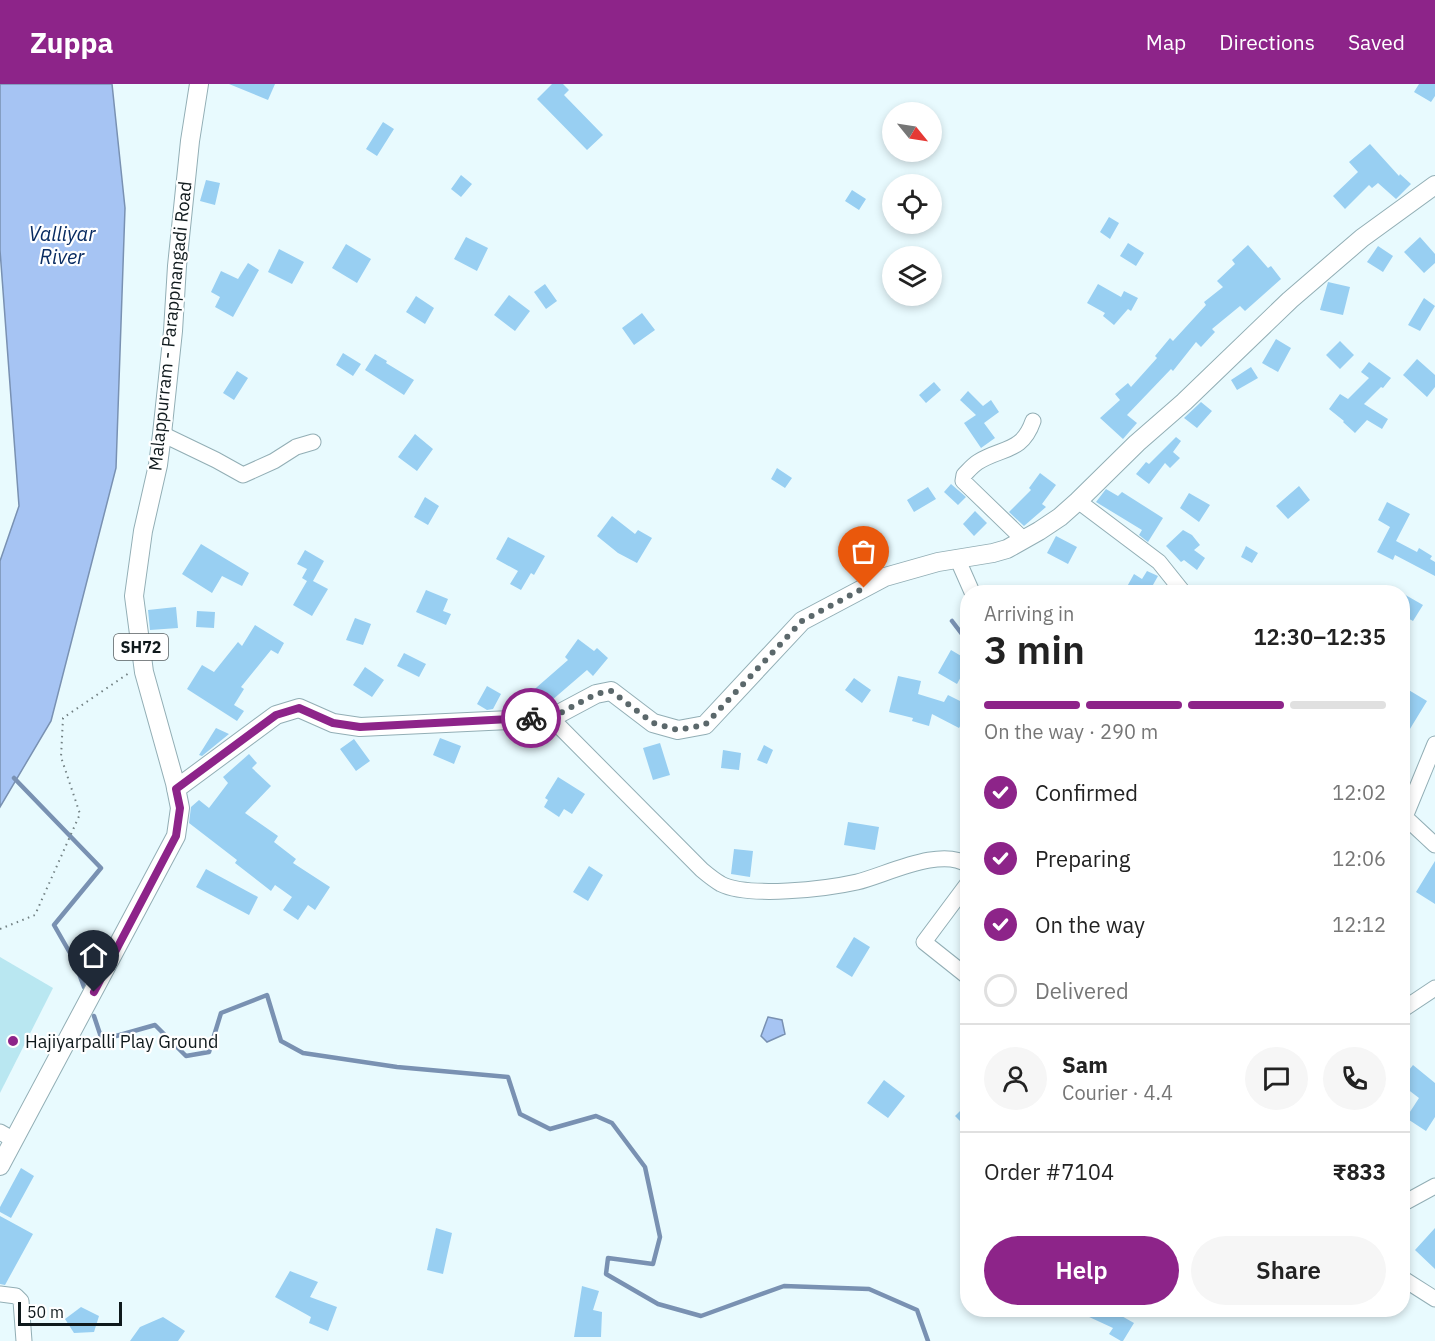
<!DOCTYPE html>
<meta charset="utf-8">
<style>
:root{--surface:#fff;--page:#f6f6f6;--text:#222;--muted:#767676;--line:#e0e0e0;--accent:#8d2489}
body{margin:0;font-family:"IBM Plex Sans",sans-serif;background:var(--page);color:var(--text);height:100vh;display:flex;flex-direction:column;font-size:22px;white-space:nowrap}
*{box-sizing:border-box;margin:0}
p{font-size:20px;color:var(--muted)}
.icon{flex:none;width:33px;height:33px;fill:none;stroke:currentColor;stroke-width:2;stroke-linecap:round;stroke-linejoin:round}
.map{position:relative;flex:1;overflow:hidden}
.sheet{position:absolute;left:960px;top:501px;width:450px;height:732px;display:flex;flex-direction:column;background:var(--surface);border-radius:24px;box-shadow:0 3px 9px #0003}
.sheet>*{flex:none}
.needle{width:39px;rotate:120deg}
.buttons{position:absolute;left:882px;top:18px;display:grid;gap:12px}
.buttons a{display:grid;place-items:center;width:60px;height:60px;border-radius:50%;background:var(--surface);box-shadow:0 3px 9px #0003;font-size:30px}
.scale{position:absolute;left:18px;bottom:15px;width:104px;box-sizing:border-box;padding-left:6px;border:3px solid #0f191c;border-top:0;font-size:16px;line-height:21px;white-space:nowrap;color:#0f191c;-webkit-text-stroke:4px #fff;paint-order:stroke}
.pin{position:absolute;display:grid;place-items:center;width:51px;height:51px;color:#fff;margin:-62px -26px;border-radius:50% 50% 50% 0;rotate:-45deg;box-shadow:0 0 6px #0007}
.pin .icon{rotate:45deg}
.courier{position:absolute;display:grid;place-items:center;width:60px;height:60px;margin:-30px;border:4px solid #8d2489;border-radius:50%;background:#fff;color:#222;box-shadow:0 2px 8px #0007}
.headline em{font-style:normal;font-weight:600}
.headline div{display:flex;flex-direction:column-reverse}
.headline{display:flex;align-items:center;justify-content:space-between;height:102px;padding:0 24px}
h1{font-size:39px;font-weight:600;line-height:45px}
.bar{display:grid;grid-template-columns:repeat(4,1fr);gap:9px 6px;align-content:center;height:72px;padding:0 24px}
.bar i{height:8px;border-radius:4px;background:var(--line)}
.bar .active{background:var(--accent)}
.bar p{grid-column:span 4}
.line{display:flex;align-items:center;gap:15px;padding:0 24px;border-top:2px solid var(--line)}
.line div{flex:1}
.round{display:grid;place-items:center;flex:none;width:63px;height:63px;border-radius:32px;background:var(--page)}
ol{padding:0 24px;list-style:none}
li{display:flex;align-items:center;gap:18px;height:66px}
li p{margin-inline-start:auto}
li .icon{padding:6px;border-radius:50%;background:var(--accent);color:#fff;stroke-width:4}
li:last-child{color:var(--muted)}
li i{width:33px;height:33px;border:3px solid var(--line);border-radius:50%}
.action{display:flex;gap:12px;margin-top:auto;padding:12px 24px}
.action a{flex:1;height:69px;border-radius:36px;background:var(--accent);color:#fff;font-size:24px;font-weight:600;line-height:69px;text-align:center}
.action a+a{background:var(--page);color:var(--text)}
header{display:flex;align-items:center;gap:36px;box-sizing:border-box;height:84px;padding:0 30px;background:var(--accent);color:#fff}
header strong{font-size:28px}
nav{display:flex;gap:33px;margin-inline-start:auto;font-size:21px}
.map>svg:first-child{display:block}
</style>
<header>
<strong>Zuppa</strong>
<nav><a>Map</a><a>Directions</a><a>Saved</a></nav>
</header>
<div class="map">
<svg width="1435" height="1257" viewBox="0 0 1435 1257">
<rect width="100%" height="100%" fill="#e8fafe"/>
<path fill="#b9e7f1" d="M0,873L53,904L0,1009Z"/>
<path fill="#a6c4f3" stroke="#7991b2" stroke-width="1.5" d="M0,0H112L125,124L116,384L51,637L0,723V477L19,422L0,166Z
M768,933L782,936L785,950L767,958L761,952Z"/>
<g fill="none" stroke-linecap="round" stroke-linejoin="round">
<path stroke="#7991b2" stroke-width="4.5" d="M952,537L968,558
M14,694L101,784L54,841L74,876L84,903
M94,932L102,956L155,941L186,972L209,968L221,929L267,911L281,957L303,969L397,983L508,993L520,1030L550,1045L596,1032L612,1039L645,1083L660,1153L653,1180L608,1174L606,1190L658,1220L701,1232L784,1202L869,1205L917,1226L928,1257"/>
</g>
<path fill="#98cff2" d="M229,0H275L268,16Z
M552,0H563L569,6L564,11L603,51L587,66L537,15Z
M1419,0H1435V12L1431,18L1414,8Z
M383,38L394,45L377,72L366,65Z
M1370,60L1399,92L1400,90L1411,100L1396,115L1378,99L1372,104L1369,101L1345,125L1333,112L1358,88L1349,78Z
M461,91L472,100L461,113L451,105Z
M206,96L220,99L215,121L200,117Z
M852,106L866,115L859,126L845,117Z
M1109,133L1119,139L1110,155L1100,148Z
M466,153L488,164L477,187L454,175Z
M1420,153L1435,170V179L1424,189L1404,168Z
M1128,159L1144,169L1136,182L1120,172Z
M346,160L371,175L357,199L332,184Z
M1248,161L1268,184L1271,182L1281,195L1245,227L1240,222L1212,245L1215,248L1201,263L1196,258L1173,287L1171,285L1127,331L1137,339L1123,355L1100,334L1120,316L1115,310L1128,299L1131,303L1157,274L1155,272L1170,254L1173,257L1206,221L1204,218L1223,203L1217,197L1235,180L1232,176Z
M1378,162L1393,172L1383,188L1367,178Z
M279,165L304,178L292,200L268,188Z
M248,179L259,186L233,233L215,223L220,213L211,208L221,187L238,195Z
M1328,198L1350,203L1343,231L1320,226Z
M545,200L557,217L546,225L534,208Z
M1098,200L1121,213L1124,207L1138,214L1131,227L1128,225L1114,241L1103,232L1105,229L1087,219Z
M509,211L530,227L515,247L494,231Z
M416,212L434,224L425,240L406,228Z
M1424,214L1435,222L1420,247L1408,241Z
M642,229L655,246L634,261L622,244Z
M1276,255L1291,264L1278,288L1262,279Z
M1340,257L1354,271L1340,285L1326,271Z
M343,269L361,280L353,292L336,281Z
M375,270L387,277L386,279L414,296L404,311L365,286Z
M1417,275L1435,291V303L1427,313L1403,291Z
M1369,278L1391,294L1383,304L1381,303L1364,320L1388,335L1382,345L1367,336L1355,349L1343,338L1344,337L1329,325L1340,310L1348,315L1369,294L1361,288Z
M1251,283L1258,294L1237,306L1231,296Z
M237,287L248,294L234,316L223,309Z
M934,298L941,306L926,319L919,311Z
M968,307L983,322L991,316L999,328L984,339L995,354L981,364L964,339L976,331L960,316Z
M1201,318L1212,327L1197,344L1184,334Z
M415,350L433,365L417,387L398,373Z
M1176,353L1181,357L1173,368L1180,374L1170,384L1165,379L1149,400L1136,390L1146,378L1149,380Z
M777,384L792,394L785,404L771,395Z
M1040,389L1056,401L1042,420L1046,423L1024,442L1009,428L1031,406L1029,404Z
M951,400L966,413L958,421L944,408Z
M1299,402L1310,416L1288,435L1276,422Z
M928,403L936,415L914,428L907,416Z
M1106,405L1118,412L1122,408L1163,434L1148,458L1139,451L1142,446L1096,418Z
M1189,409L1210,421L1199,438L1180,424Z
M425,413L439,422L428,441L414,433Z
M1387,418L1410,430L1396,457L1417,468L1419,464L1432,472L1430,475L1435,478V492L1395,471L1393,476L1377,468L1390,443L1378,436Z
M975,427L987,439L974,452L963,440Z
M612,432L635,450L638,446L652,454L637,479L618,469L597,452Z
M1183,446L1192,451L1200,461L1194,466L1205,474L1197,486L1184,476L1181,478L1166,462Z
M1056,452L1077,463L1068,480L1047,469Z
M508,453L545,472L534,491L531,489L521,506L510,500L518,487L496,475Z
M201,460L249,489L242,502L222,492L212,509L182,490Z
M1246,462L1258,469L1252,479L1241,473Z
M305,466L324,477L313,497L328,505L312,532L293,521L307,497L302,494L307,485L297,480Z
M1147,487L1158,492L1149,508H1124L1134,490L1142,495Z
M426,506L448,515L443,527L451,530L446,541L416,528Z
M1402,509L1423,521L1413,537L1402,531Z
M176,523L178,544L150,546L148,526Z
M197,527L215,528L214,544L196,543Z
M355,534L371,540L363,561L346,556Z
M255,541L284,559L278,570L271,566L241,603L244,605L234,621L244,627L237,637L187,605L202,581L214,588L238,558L242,562Z
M578,555L594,567L597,564L608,574L593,592L587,586L544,623H540L529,610L568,576L565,573Z
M951,566L968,576V580L957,600L938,589Z
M404,569L426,580L419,593L397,582Z
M365,583L384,596L372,613L353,601Z
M898,592L921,597L918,610L944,618L948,611L966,620L961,630L966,632L959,644L932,630L929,642L912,637L913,634L889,628Z
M854,594L871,606L862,619L845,606Z
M487,602L501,610L493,625L487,626L477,620Z
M1402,602L1427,617L1402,658Z
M216,644L229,650L202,672L199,671Z
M440,654L461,662L454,680L433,671Z
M354,655L370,677L356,687L340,665Z
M660,659L670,691L653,696L643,664Z
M764,661L773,666L767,680L757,676Z
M723,666L741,669L739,686L721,684Z
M249,670L257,679L252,684L271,702L245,729L278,752L274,758L296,775L293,779L330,803L315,826L308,821L298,836L283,826L292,813L275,801L271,807L235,779L237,776L189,739L191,723L199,716L209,724L228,699L223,693Z
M558,693L585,710L572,730L564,725L559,733L544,723L548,716L545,714Z
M848,738L879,743L875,766L844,761Z
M734,765L753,767L750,793L731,790Z
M1435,777V820L1416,808Z
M589,782L603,791L588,817L573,808Z
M206,785L258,813L249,831L196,803Z
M854,853L870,863L852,893L836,883Z
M1413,981L1435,999V1033L1426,1047L1406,1034L1419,1014L1402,1001V995Z
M884,996L905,1012L888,1034L867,1019Z
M968,1019V1045L955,1032Z
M21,1084L34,1092L11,1134L0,1128V1123Z
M0,1132L33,1150L5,1201L0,1200Z
M436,1144L452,1149L443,1190L427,1186Z
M1435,1144V1185L1415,1166Z
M290,1187L318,1198L310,1213L337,1223L328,1247L309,1239L311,1233L275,1213Z
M582,1202L599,1207L593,1226L602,1228L601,1253H574Z
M81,1223L99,1232L94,1248L74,1249L65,1235Z
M1074,1226H1111L1134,1239L1123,1257H1121L1109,1250L1113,1244Z
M163,1233L185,1247L178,1257H130L140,1243Z"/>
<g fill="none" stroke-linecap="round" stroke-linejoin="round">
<defs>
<path id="minor" d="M162,350L216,376L243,391L274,377L296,363L313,358
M1078,417L1159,478L1183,508
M1024,456L963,397L964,391C968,387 973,381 978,378C1002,363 1022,369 1033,337
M957,474L972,508
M551,634L702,786C708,791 714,796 721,800C749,814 826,805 857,798C886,791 941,762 968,781
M1402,733H1405L1435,660
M1405,733L1435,761
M968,799L924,858L968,893
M1402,926L1435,904
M0,1048L14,1056
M1402,1120L1435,1102
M1402,1194L1435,1215
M0,1210L16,1212L21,1217L24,1257"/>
<path id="major" d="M176,705L276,631L299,624L333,639L360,643L551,634L596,610L611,607L653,639L678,646L705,641L802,537L885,493L938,478L993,469L1007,465L1039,447L1060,433L1078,417L1137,359L1184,318L1290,216L1362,154L1435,101
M0,1082L176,752L180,724L175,699L144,588L134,512L143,447L158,381L162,350L173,247L177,182L190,57L199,0"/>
</defs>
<use href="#minor" stroke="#92aeb5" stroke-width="17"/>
<use href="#major" stroke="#92aeb5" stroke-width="20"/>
<path stroke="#728083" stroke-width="2" stroke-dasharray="1.5 4.5" stroke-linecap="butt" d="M0,845L35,831L80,730L61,673L63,634L129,589"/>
<use href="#minor" stroke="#fff" stroke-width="15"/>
<use href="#major" stroke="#fff" stroke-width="18"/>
</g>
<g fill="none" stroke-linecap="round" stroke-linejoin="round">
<path stroke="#5b686b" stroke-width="6" stroke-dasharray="0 10.8" d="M531,634H551L596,610L611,607L653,639L678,646L705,641L802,537L864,504"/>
<path stroke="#8d2489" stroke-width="8" d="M94,908L176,752L180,724L176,705L276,631L299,624L333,639L360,643L531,634"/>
</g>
<circle fill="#8d2489" stroke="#fff" stroke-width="2" cx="13" cy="957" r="6"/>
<g text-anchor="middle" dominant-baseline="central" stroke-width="4.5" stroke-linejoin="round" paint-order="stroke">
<rect fill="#fff" stroke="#575e60" stroke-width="1.5" x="114" y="550" width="54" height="26" rx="4.5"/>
<g font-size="16" font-weight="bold" fill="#0f191c">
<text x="141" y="563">SH72</text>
</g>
<g font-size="18" fill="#0f191c" stroke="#fff">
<text transform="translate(170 242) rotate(-84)">Malappurram - Parappnangadi Road</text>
</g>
<g font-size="18" fill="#0f191c" stroke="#fff" text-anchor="start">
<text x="25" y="957">Hajiyarpalli Play Ground</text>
</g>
<g font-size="20" font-style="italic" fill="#092c62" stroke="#fff">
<text x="62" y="149">Valliyar<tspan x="62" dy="23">River</tspan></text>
</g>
</g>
</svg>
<div class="buttons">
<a><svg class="needle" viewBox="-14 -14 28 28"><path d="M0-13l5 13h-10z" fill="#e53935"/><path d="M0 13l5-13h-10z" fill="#767676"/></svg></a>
<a><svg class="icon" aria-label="locate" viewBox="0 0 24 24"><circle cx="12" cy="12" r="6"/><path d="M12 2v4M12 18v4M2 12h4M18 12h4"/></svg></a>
<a><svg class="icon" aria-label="layers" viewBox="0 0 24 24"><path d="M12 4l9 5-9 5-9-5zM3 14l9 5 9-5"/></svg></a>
</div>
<div class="scale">50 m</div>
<div class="pin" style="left:864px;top:504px;background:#ea580c"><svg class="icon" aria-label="bag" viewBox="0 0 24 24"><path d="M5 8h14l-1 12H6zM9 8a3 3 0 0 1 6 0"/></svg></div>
<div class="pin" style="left:94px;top:908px;background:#1f2937"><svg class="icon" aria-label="home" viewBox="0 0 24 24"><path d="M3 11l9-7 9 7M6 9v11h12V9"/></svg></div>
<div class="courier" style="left:531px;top:634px"><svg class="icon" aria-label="bike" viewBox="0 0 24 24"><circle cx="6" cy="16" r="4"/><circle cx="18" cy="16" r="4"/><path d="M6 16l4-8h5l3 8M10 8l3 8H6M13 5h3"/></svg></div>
<section class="sheet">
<div class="headline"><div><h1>3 min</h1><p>Arriving in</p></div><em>12:30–12:35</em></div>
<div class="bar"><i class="active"></i><i class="active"></i><i class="active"></i><i></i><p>On the way · 290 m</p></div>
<ol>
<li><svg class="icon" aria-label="check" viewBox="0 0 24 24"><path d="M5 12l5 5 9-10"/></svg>Confirmed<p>12:02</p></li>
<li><svg class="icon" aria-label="check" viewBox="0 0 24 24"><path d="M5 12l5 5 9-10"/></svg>Preparing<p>12:06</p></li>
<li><svg class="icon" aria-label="check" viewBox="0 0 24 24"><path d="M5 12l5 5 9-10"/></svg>On the way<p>12:12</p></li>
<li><i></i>Delivered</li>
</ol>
<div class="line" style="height:108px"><a class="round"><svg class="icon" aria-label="person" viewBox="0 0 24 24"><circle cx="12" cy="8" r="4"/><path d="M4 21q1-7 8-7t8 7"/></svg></a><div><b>Sam</b><p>Courier · 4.4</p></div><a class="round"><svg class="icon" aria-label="chat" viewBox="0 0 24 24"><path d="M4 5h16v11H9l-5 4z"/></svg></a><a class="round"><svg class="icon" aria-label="phone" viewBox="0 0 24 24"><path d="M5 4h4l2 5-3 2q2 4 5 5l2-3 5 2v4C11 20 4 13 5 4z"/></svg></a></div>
<div class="line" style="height:78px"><div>Order #7104</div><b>₹833</b></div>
<div class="action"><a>Help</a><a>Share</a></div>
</section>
</div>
